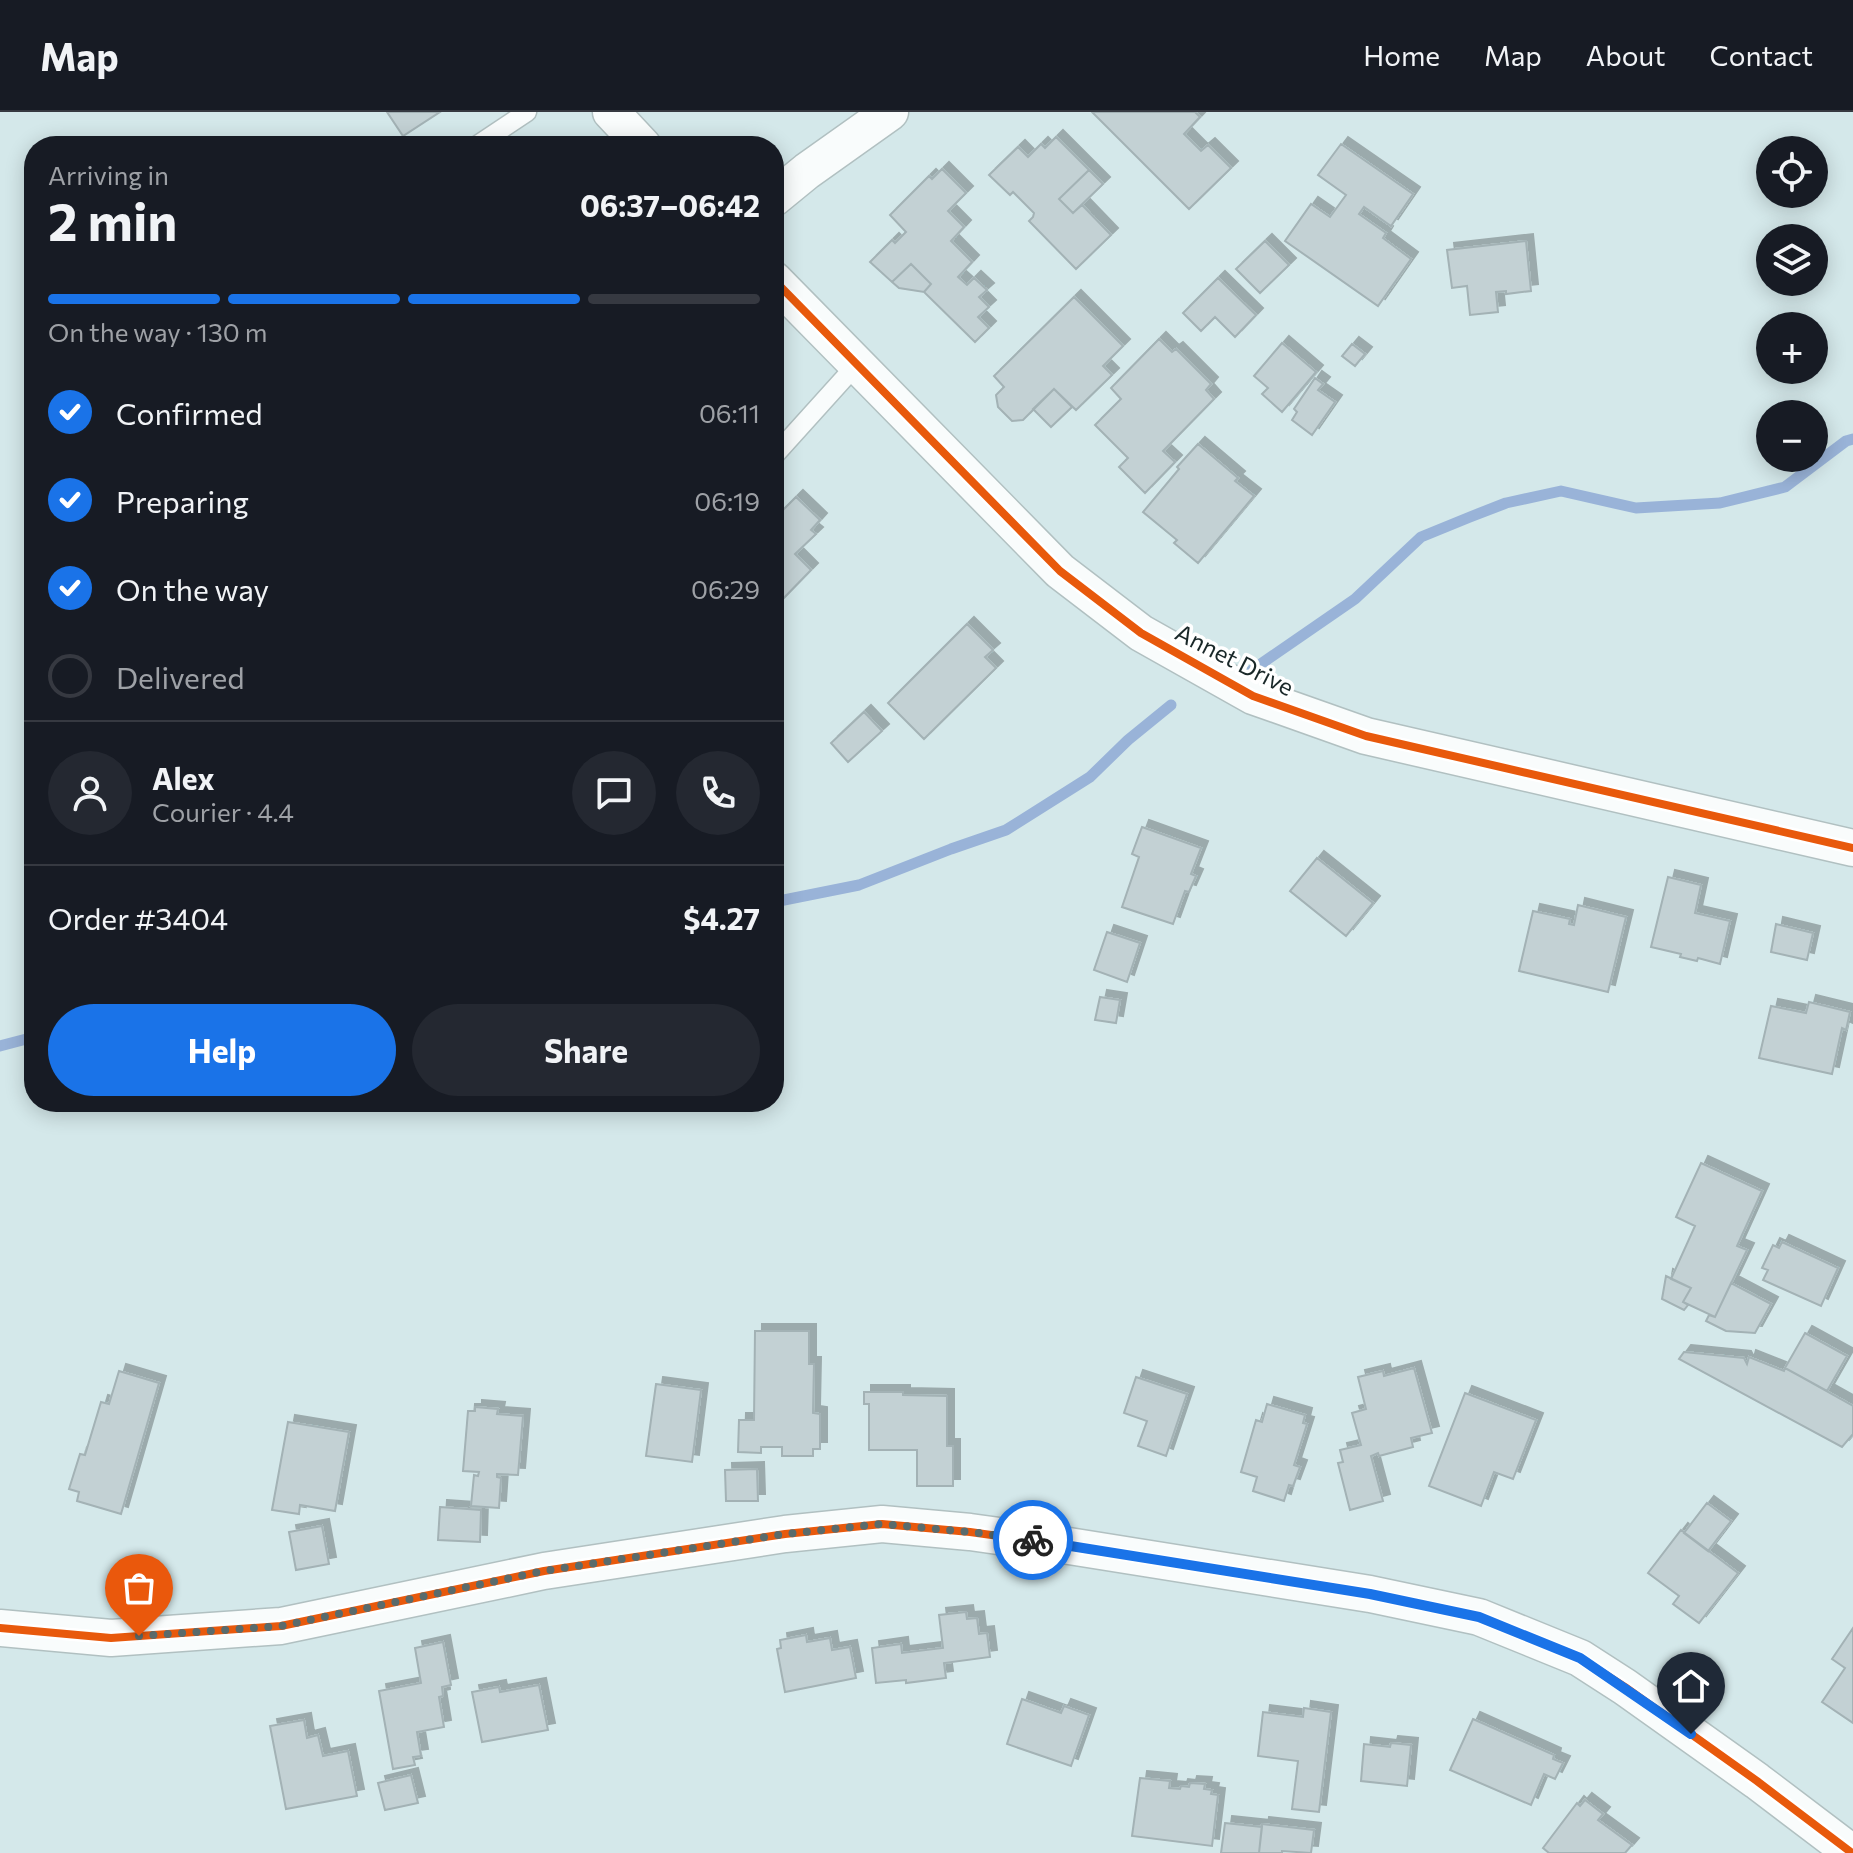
<!DOCTYPE html>
<meta charset="utf-8">
<style>
:root{--surface:#171b24;--page:#242831;--text:#f1f3f6;--muted:#9ea1a6;--line:#363941;--accent:#1a73e8}
body{margin:0;font-family:Commissioner,sans-serif;background:var(--page);color:var(--text);height:100vh;display:flex;flex-direction:column;font-size:30px;white-space:nowrap}
*{box-sizing:border-box;margin:0}
p{font-size:26px;color:var(--muted)}
.icon{flex:none;width:44px;height:44px;fill:none;stroke:currentColor;stroke-width:2;stroke-linecap:round;stroke-linejoin:round}
.map{position:relative;flex:1;overflow:hidden}
.drawer{position:absolute;left:24px;top:24px;width:760px;height:976px;display:flex;flex-direction:column;background:var(--surface);border-radius:32px;box-shadow:0 4px 20px #0003}
.drawer>*{flex:none}
.tools{position:absolute;left:1756px;top:24px;display:grid;gap:16px}
.tools a{display:grid;place-items:center;width:72px;height:72px;border-radius:50%;background:var(--surface);box-shadow:0 4px 20px #0003;font-size:40px}
.pin{position:absolute;display:grid;place-items:center;width:68px;height:68px;color:#fff;margin:-82px -34px;border-radius:50% 50% 50% 0;rotate:-45deg;box-shadow:0 0 8px #0007}
.pin .icon{rotate:45deg}
.courier{position:absolute;display:grid;place-items:center;width:80px;height:80px;margin:-40px;border:6px solid #1a73e8;border-radius:50%;background:#fff;color:#222;box-shadow:0 2px 10px #0007}
.head em{font-style:normal;font-weight:700}
.head div{display:flex;flex-direction:column-reverse}
.head{display:flex;align-items:center;justify-content:space-between;height:136px;padding:0 24px}
h1{font-size:52px;font-weight:700;line-height:60px}
.bar{display:grid;grid-template-columns:repeat(4,1fr);gap:12px 8px;align-content:center;height:96px;padding:0 24px}
.bar i{height:10px;border-radius:6px;background:var(--line)}
.bar .selected{background:var(--accent)}
.bar p{grid-column:span 4}
.line{display:flex;align-items:center;gap:20px;padding:0 24px;border-top:2px solid var(--line)}
.line div{flex:1}
.round{display:grid;place-items:center;flex:none;width:84px;height:84px;border-radius:42px;background:var(--page)}
ol{padding:0 24px;list-style:none}
li{display:flex;align-items:center;gap:24px;height:88px}
li p{margin-inline-start:auto}
li .icon{padding:8px;border-radius:50%;background:var(--accent);color:#fff;stroke-width:4}
li:last-child{color:var(--muted)}
li i{width:44px;height:44px;border:4px solid var(--line);border-radius:50%}
.action{display:flex;gap:16px;margin-top:auto;padding:16px 24px}
.action a{flex:1;height:92px;border-radius:48px;background:var(--accent);color:#fff;font-size:32px;font-weight:700;line-height:92px;text-align:center}
.action a+a{background:var(--page);color:var(--text)}
header{display:flex;align-items:center;gap:48px;box-sizing:border-box;height:112px;padding:0 40px;background:var(--surface);border-bottom:2px solid var(--line)}
header strong{font-size:38px}
nav{display:flex;gap:44px;margin-inline-start:auto;font-size:28px}
.map>svg:first-child{display:block}
</style>
<header>
<strong>Map</strong>
<nav><a>Home</a><a>Map</a><a>About</a><a>Contact</a></nav>
</header>
<div class="map">
<svg width="1853" height="1741" viewBox="0 0 1853 1741">
<defs>
<filter id="shadow"><feDropShadow dx="7" dy="-7" stdDeviation="0" flood-color="#0004"/></filter>
</defs>
<rect width="100%" height="100%" fill="#d4e8ea"/>
<g fill="none" stroke-linecap="round" stroke-linejoin="round">
<path stroke="#99b3d8" stroke-width="11" d="M1252,558L1355,487L1421,425L1470,405L1506,391L1561,379L1636,396L1720,391L1785,375L1846,329L1853,327
M774,790L859,773L951,737L1006,718L1090,665L1128,628L1171,593
M0,934L34,925"/>
</g>
<path fill="#c3d1d4" stroke="#a3b2b5" stroke-width="2" filter="url(#shadow)" d="M387,0H440L403,24Z
M1092,0H1195L1200,5L1184,22L1201,39L1208,33L1231,56L1189,97Z
M1056,25L1089,58L1059,87L1073,101L1082,93L1111,123L1076,157L1029,109L1033,105L1034,101L1013,80L1010,83L989,63L1018,35L1028,45L1041,32L1045,36Z
M1341,32L1413,82L1391,114L1364,95L1359,102L1386,121L1383,126L1411,147L1378,194L1285,129L1311,92L1330,105L1346,83L1318,63Z
M942,57L966,81L948,99L964,115L951,129L972,150L958,165L967,173L974,166L987,178L979,185L989,195L978,205L989,216L975,230L924,180L931,172L911,152L892,170L870,150L892,128L895,131L906,120L890,103L929,64L932,67Z
M1089,58L1103,72L1073,101L1059,87Z
M1265,129L1289,153L1260,181L1236,157Z
M1526,129L1531,179L1506,182V179L1496,180L1498,200L1470,203L1467,174L1452,176L1447,138Z
M911,152L931,172L924,180L899,176L892,170Z
M1218,166L1256,203L1235,225L1215,205L1201,219L1183,201Z
M1074,185L1123,234L1103,254L1112,263L1076,298L1054,277L1023,308L1012,309L998,295L996,283L1004,275L994,264Z
M1159,227L1172,240L1176,237L1211,272L1206,278L1214,287L1163,339L1175,350L1145,381L1119,355L1128,346L1095,313L1121,287L1111,276Z
M1282,231L1316,260L1282,300L1262,282L1268,276L1254,264Z
M1352,232L1365,242L1355,254L1342,244Z
M1315,266L1323,272L1318,278L1335,290L1312,323L1292,308L1297,300L1294,297Z
M1054,277L1072,295L1051,315L1033,297Z
M1198,332L1238,366L1235,369L1254,384L1198,451L1174,431L1177,428L1143,400L1179,357L1177,355Z
M796,385L820,408L811,418L816,422L795,442L811,458L774,496V407Z
M967,512L993,538L985,545L996,556L924,627L888,591Z
M864,600L882,619L848,650L831,631Z
M1142,715L1201,736L1191,762L1196,764L1189,780L1185,779L1173,812L1122,795L1139,745L1132,742Z
M1317,746L1373,791L1346,824L1290,779Z
M1668,765L1701,773L1695,801L1730,809L1720,852L1698,846L1697,849L1680,845L1681,842L1651,835Z
M1578,793L1626,805L1608,880L1519,859L1533,799L1570,807L1569,812L1574,813Z
M1776,812L1813,821L1807,848L1771,840Z
M1107,820L1140,831L1127,870L1094,858Z
M1100,885L1120,888L1116,911L1095,908Z
M1809,890L1850,900L1846,918L1842,916L1832,962L1759,946L1771,894L1806,901Z
M1701,1051L1762,1079L1737,1134L1747,1138L1715,1205L1683,1190L1691,1176L1671,1167L1695,1114L1676,1105Z
M1782,1130L1838,1156L1821,1194L1763,1168L1768,1158L1762,1156L1773,1133L1779,1136Z
M1666,1164L1691,1176L1683,1190L1688,1193L1684,1198L1662,1187Z
M1731,1171L1771,1192L1755,1221L1726,1219L1706,1209L1709,1203L1715,1205Z
M755,1219H809V1252H814L813,1301L820,1302V1337H813V1344H782V1335H761V1341L738,1340L739,1308H754Z
M1805,1221L1847,1244L1827,1279L1785,1256Z
M1684,1240L1744,1246L1747,1252L1749,1245L1784,1259L1785,1256L1853,1294V1322L1842,1335L1679,1247Z
M1414,1256L1432,1321L1411,1326L1413,1335L1379,1344L1378,1341L1371,1344L1383,1389L1350,1398L1338,1351L1343,1350L1340,1338L1361,1333L1352,1301L1366,1297L1358,1265L1383,1259L1384,1264Z
M119,1259L159,1271L121,1402L77,1389L79,1380L69,1377L80,1342L85,1343L101,1290L109,1292Z
M1136,1265L1187,1282L1166,1344L1138,1334L1147,1309L1124,1301Z
M656,1272L701,1278L692,1350L646,1344Z
M864,1280H903V1283L947,1284V1334H953V1374H917V1338H869V1292H864Z
M1465,1281L1536,1308L1513,1367L1494,1360L1481,1394L1429,1374Z
M1267,1292L1305,1303L1303,1311L1307,1312L1294,1353L1300,1355L1293,1374L1289,1373L1284,1389L1253,1379L1257,1365L1241,1360L1256,1308L1262,1310Z
M475,1295L498,1297L497,1302L523,1304L518,1363L497,1362V1365L501,1366L499,1396L471,1394L474,1363L478,1364L479,1360L463,1359L468,1299H475Z
M288,1310L349,1320L335,1399L300,1393L299,1402L272,1398Z
M757,1357L758,1389H726L725,1358Z
M1707,1391L1731,1409L1708,1439L1684,1421Z
M440,1395L481,1398L480,1430L438,1428Z
M322,1414L329,1452L296,1458L289,1420Z
M1681,1418L1738,1461L1699,1511L1673,1492L1679,1484L1648,1461Z
M966,1500L967,1507L977,1506L979,1522L987,1521L990,1545L944,1551L946,1566L906,1571V1568L876,1571L872,1536L901,1532L902,1541L943,1536L939,1503Z
M1853,1516V1611L1822,1590L1845,1556L1832,1547Z
M806,1523L807,1530L830,1526L832,1538L850,1535L856,1566L785,1580L777,1537L781,1536L780,1528Z
M443,1530L451,1573L442,1575L443,1584L439,1585L444,1615L417,1620L421,1644L413,1645L415,1653L393,1657L379,1579L421,1571L415,1536Z
M539,1573L548,1618L482,1630L472,1580L499,1575L500,1580Z
M1022,1587L1061,1601L1064,1594L1089,1603L1071,1654L1007,1632Z
M1304,1596L1331,1600L1319,1700L1292,1697L1298,1649L1258,1644L1263,1600L1303,1605Z
M1473,1607L1554,1643L1553,1647L1563,1651L1555,1667L1544,1662L1531,1693L1450,1658Z
M304,1608L307,1626L318,1623L323,1644L348,1639L357,1684L286,1697L270,1614Z
M1391,1631L1411,1633L1407,1674L1361,1669L1364,1632L1390,1635Z
M411,1663L418,1691L385,1698L378,1671Z
M1140,1666L1170,1669L1169,1676L1180,1677L1181,1674L1189,1675L1190,1671L1205,1672L1204,1677L1212,1678L1211,1682L1218,1683L1212,1734L1132,1724Z
M1585,1688L1603,1702L1598,1708L1632,1733L1625,1741H1549L1543,1736L1577,1691L1580,1694Z
M1225,1711L1262,1715L1259,1741H1221Z
M1262,1712L1314,1718L1311,1741L1282,1739V1741H1259Z"/>
<g fill="none" stroke-linecap="round" stroke-linejoin="round">
<defs>
<path id="lane" d="M476,34L527,0
M774,344L857,252"/>
<path id="street" d="M611,0L643,34
M774,86L807,59L890,0
M774,168L1060,459L1141,521L1253,584L1366,624L1853,736
M0,1516L111,1526L281,1514L544,1459L785,1422L882,1412L970,1420L1069,1434L1370,1482L1479,1505L1580,1546L1625,1575L1757,1669L1852,1741"/>
</defs>
<use href="#lane" stroke="#b1c0c1" stroke-width="21"/>
<use href="#street" stroke="#b1c0c1" stroke-width="39"/>
<use href="#lane" stroke="#f9fcfc" stroke-width="18"/>
<use href="#street" stroke="#f9fcfc" stroke-width="36"/>
<defs>
<path id="cycleway" d="M774,168L1060,459L1141,521L1253,584L1366,624L1853,736
M0,1516L111,1526L281,1514L544,1459L785,1422L882,1412L970,1420L1069,1434L1370,1482L1479,1505L1580,1546L1625,1575L1757,1669L1852,1741"/>
</defs>
<use href="#cycleway" stroke="#fff" stroke-width="13"/>
<use href="#cycleway" stroke="#e8590c" stroke-width="8"/>
</g>
<g fill="none" stroke-linecap="round" stroke-linejoin="round">
<path stroke="#5a6b6c" stroke-width="8" stroke-dasharray="0 14.4" d="M139,1524L281,1514L544,1459L785,1422L882,1412L970,1420L1033,1428"/>
<path stroke="#1a73e8" stroke-width="10" d="M1033,1428L1370,1482L1479,1505L1580,1546L1691,1622"/>
</g>
<g text-anchor="middle" dominant-baseline="central" stroke-width="7" stroke-linejoin="round" paint-order="stroke">
<g font-size="24" fill="#192728" stroke="#fff">
<text transform="translate(1235 547) rotate(27)">Annet Drive</text>
</g>
</g>
</svg>
<div class="tools">
<a><svg class="icon" aria-label="locate" viewBox="0 0 24 24"><circle cx="12" cy="12" r="6"/><path d="M12 2v4M12 18v4M2 12h4M18 12h4"/></svg></a>
<a><svg class="icon" aria-label="layers" viewBox="0 0 24 24"><path d="M12 4l9 5-9 5-9-5zM3 14l9 5 9-5"/></svg></a>
<a>+</a>
<a>−</a>
</div>
<div class="pin" style="left:139px;top:1524px;background:#ea580c"><svg class="icon" aria-label="bag" viewBox="0 0 24 24"><path d="M5 8h14l-1 12H6zM9 8a3 3 0 0 1 6 0"/></svg></div>
<div class="pin" style="left:1691px;top:1622px;background:#1f2937"><svg class="icon" aria-label="home" viewBox="0 0 24 24"><path d="M3 11l9-7 9 7M6 9v11h12V9"/></svg></div>
<div class="courier" style="left:1033px;top:1428px"><svg class="icon" aria-label="bike" viewBox="0 0 24 24"><circle cx="6" cy="16" r="4"/><circle cx="18" cy="16" r="4"/><path d="M6 16l4-8h5l3 8M10 8l3 8H6M13 5h3"/></svg></div>
<section class="drawer">
<div class="head"><div><h1>2 min</h1><p>Arriving in</p></div><em>06:37–06:42</em></div>
<div class="bar"><i class="selected"></i><i class="selected"></i><i class="selected"></i><i></i><p>On the way · 130 m</p></div>
<ol>
<li><svg class="icon" aria-label="check" viewBox="0 0 24 24"><path d="M5 12l5 5 9-10"/></svg>Confirmed<p>06:11</p></li>
<li><svg class="icon" aria-label="check" viewBox="0 0 24 24"><path d="M5 12l5 5 9-10"/></svg>Preparing<p>06:19</p></li>
<li><svg class="icon" aria-label="check" viewBox="0 0 24 24"><path d="M5 12l5 5 9-10"/></svg>On the way<p>06:29</p></li>
<li><i></i>Delivered</li>
</ol>
<div class="line" style="height:144px"><a class="round"><svg class="icon" aria-label="person" viewBox="0 0 24 24"><circle cx="12" cy="8" r="4"/><path d="M4 21q1-7 8-7t8 7"/></svg></a><div><b>Alex</b><p>Courier · 4.4</p></div><a class="round"><svg class="icon" aria-label="chat" viewBox="0 0 24 24"><path d="M4 5h16v11H9l-5 4z"/></svg></a><a class="round"><svg class="icon" aria-label="phone" viewBox="0 0 24 24"><path d="M5 4h4l2 5-3 2q2 4 5 5l2-3 5 2v4C11 20 4 13 5 4z"/></svg></a></div>
<div class="line" style="height:104px"><div>Order #3404</div><b>$4.27</b></div>
<div class="action"><a>Help</a><a>Share</a></div>
</section>
</div>
